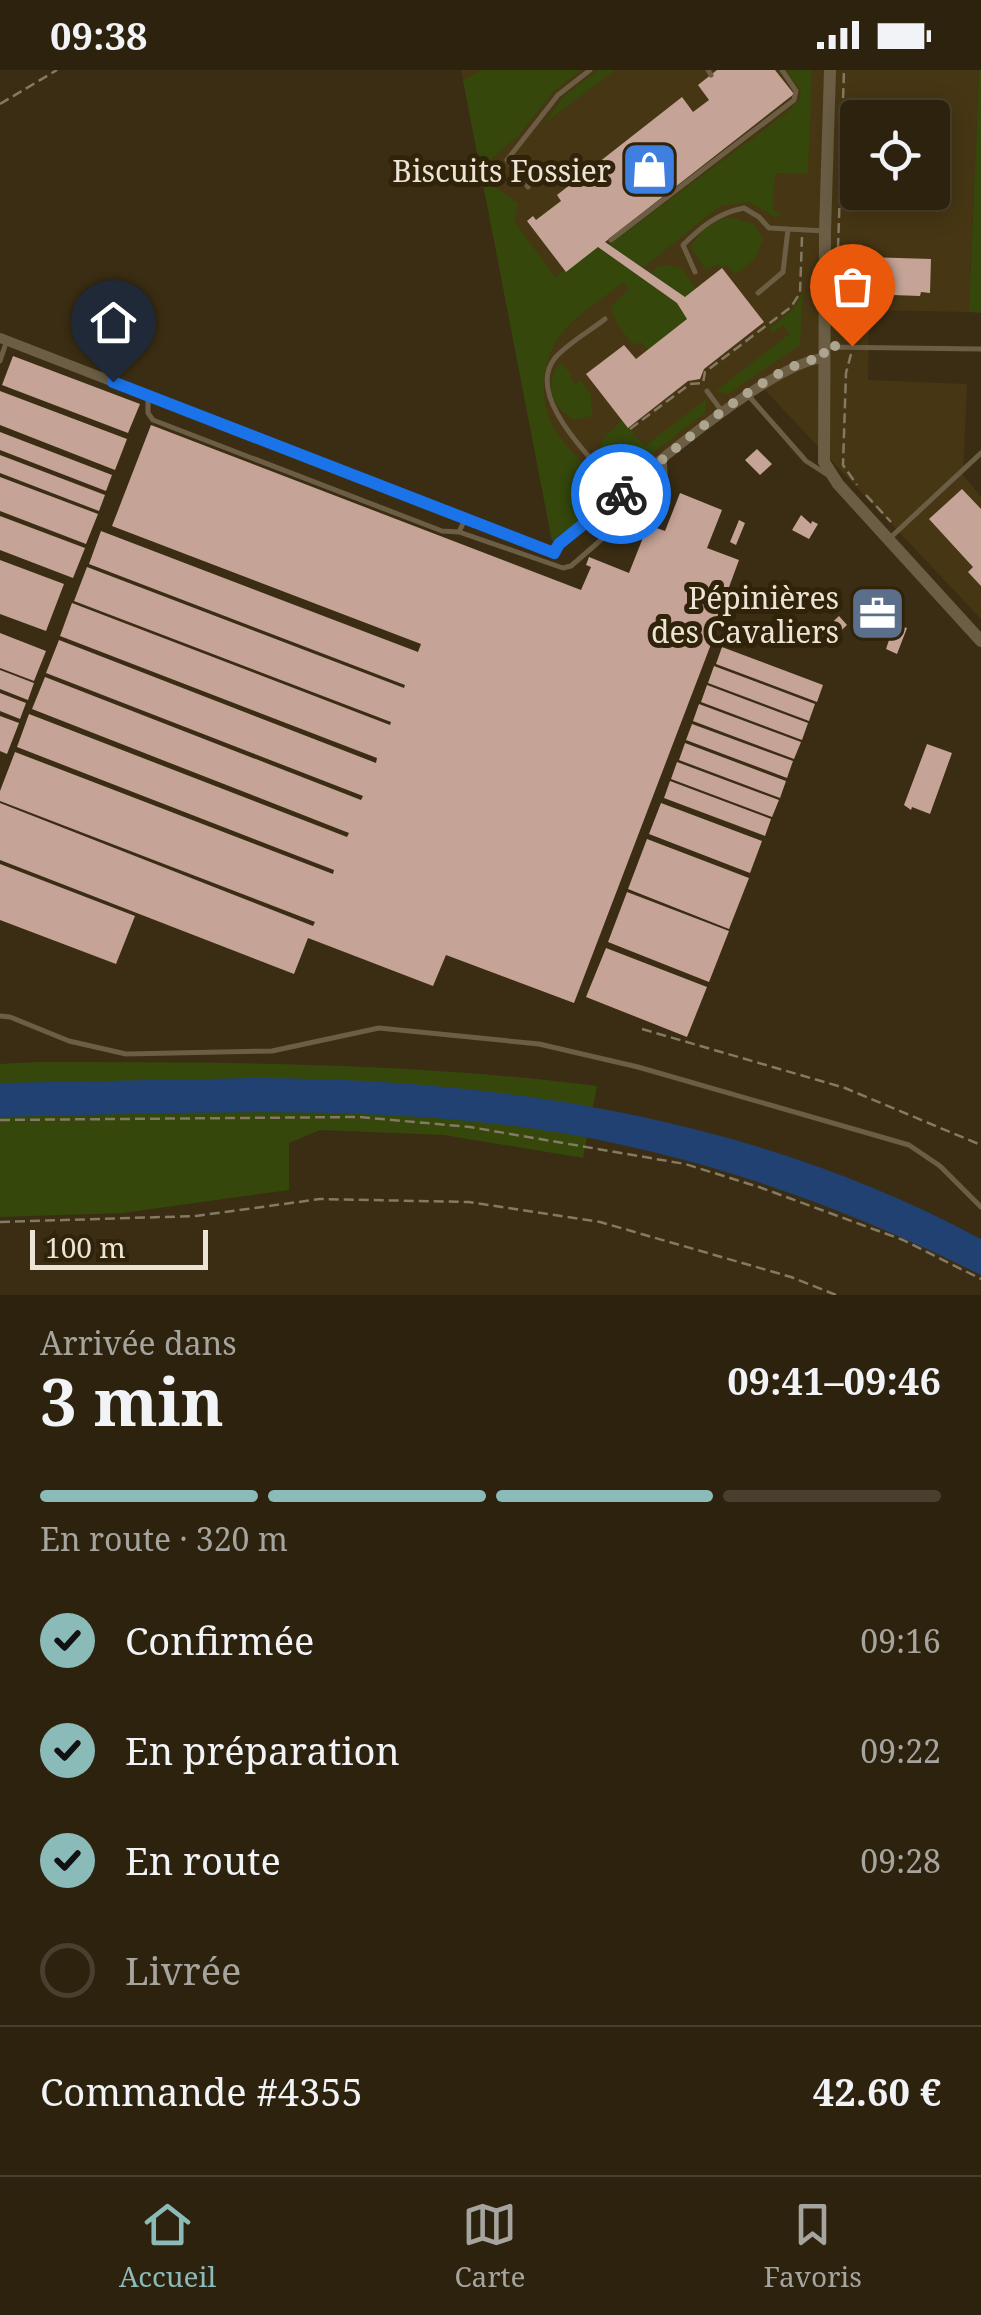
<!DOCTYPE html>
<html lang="fr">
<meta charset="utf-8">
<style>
:root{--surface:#2c220e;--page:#382f1c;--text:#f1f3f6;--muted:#a6a49e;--line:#483f2e;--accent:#8bbbb9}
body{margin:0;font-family:"Noto Serif",serif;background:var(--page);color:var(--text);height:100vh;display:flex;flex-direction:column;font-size:38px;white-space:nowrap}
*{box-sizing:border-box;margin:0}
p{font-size:32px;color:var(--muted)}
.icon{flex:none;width:55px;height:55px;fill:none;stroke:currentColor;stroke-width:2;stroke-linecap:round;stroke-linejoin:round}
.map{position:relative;height:1225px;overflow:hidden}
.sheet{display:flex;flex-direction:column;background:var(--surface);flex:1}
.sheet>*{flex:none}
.buttons{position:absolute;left:840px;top:30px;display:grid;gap:20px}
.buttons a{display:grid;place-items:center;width:110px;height:110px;border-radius:10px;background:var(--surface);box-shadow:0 5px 25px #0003,0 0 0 2px var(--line);font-size:50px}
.scale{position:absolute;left:30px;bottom:25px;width:178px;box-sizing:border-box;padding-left:10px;border:5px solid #ece5d5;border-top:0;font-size:28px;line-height:35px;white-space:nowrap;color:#ece5d5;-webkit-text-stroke:8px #302309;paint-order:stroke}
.pin{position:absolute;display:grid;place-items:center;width:85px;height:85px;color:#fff;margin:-102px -42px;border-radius:50% 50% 50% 0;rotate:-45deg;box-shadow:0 0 10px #0007}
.pin .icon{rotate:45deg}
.courier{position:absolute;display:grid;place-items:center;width:100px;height:100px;margin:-50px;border:8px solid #1a73e8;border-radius:50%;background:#fff;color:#222;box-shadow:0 2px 12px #0007}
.headline em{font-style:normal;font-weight:700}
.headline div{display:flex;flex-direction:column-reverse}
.headline{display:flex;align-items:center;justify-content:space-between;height:170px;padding:0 40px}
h1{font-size:65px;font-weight:700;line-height:75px}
.bar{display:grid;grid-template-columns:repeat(4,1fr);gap:15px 10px;align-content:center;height:120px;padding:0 40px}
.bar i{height:12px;border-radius:8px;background:var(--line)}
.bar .on{background:var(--accent)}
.bar p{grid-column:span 4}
.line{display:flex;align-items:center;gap:25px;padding:0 40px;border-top:2px solid var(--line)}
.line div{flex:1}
ol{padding:0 40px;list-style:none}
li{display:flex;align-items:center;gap:30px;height:110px}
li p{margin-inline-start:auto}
li .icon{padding:10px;border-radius:50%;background:var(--accent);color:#111;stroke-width:4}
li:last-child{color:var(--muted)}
li i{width:55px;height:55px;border:5px solid var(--line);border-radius:50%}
.status{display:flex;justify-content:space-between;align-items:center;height:70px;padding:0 50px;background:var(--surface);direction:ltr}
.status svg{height:28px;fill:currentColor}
.tab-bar{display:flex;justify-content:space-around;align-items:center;height:140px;border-top:2px solid var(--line);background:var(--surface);font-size:28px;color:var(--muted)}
.tab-bar a{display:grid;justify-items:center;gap:5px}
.tab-bar .on{color:var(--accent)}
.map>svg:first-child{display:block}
</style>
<div class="status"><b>09:38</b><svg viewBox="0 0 49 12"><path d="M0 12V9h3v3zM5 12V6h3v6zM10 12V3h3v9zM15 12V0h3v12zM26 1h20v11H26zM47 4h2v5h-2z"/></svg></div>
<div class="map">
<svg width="981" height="1225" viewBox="0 0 981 1225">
<rect width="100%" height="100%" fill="#3a2d13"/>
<path fill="#463614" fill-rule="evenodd" d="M461,0H979L969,242L869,240L868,310L967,314L963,405L981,427V549L764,319L552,471ZM858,48H932V122H858Z"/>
<path fill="#35470b" d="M483,0H581L553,22L519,65L490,90L494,116L518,133L514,151L555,207L598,177L677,233L687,249L648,280L641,272L633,275L617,254L611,236L629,219L624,212C605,227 580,242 564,261C540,287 537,334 557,363C570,382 589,398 605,415L603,434L552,471L463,10Z
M598,0H615L544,54L564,26Z
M786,0H812L808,104L775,103L773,141L783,144L775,147L749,132L720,136L643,198L609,175L789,41L799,29L801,21Z
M979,0H981V243L969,242Z
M730,147L754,154L763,169L755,189L735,205L726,195L722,198L718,194L706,200L691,178C697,162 714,150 730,147Z
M668,195L682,199L696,218L685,227L651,203L657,197Z
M803,223L800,275L728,324L716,321L789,264L783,255L773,263L769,259L793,239Z
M560,293L572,304L569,306L575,314L581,310L591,325L592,346L575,350C552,339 543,315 560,293Z
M706,329L705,343L629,401L608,395L598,385L603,368L622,350L645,376Z
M35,992C222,992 411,992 597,1016L583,1088L444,1065L320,1060L289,1073V1120L123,1143L0,1147V994Z"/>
<path fill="#204172" d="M261,1008C511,1010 760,1050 981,1169V1205C840,1134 686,1080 529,1058C354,1034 176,1044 0,1047V1013Z"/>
<path fill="#c5a396" d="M717,0H775L794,24L605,172L685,227L722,198L764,252L704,299L700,309L688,311L628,358L586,304L624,275L636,289L687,249L677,233L598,177L566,202L527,151L533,146L536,150L561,131L557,125L682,27L693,42L709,30L698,15Z
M866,187L931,189L930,223L921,222L920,226L865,224Z
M13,286L140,334L128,363L2,315Z
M0,321L127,369L115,400L0,355Z
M151,355L581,520L591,497L586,495L589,487L629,503L648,455L665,461L680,423L722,440L707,478L739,490L718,547L721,548L574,933L446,885L433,916L308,868L294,904L0,790V733L313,856L315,852L0,731V721L15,682L333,804L334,800L17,677L29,644L347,767L349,763L32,639L45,607L361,730L363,726L46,603L59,570L376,693L377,688L60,566L72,533L390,655L391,652L74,531L87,497L404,618L405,615L89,494L101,461L418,582L421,574L112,456Z
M0,362L112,405L106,421L0,380Z
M757,379L772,394L760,405L745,390Z
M0,385L105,425L99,441L0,403Z
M0,407L98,444L86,474L0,441Z
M962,419L981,439V516L968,502L973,497L929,449Z
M801,445L811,454L812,451L818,454L809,469L792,460Z
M0,446L85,478L73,508L0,480Z
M739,450L745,453L736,475L730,472Z
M0,490L64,514L46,561L0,544Z
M872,539L888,542L885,552L907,558L897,584L886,579L891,564L882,560L879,566L869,562L870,558L866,557Z
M839,546L847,555L825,576L817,567Z
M0,563L46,581L34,611L0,598Z
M722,577L823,615L817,632L716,594Z
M714,596L815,634L809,651L708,613Z
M0,600L34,613L28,630L0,619Z
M707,615L808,653L802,670L701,632Z
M0,623L26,633L20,649L0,641Z
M699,634L801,672L794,689L693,651Z
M0,646L19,653L7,684L0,681Z
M692,654L793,691L787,708L686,670Z
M685,673L786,711L780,728L679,690Z
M927,674L952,683L930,744L912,737L911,740L904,735Z
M677,692L779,730L772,747L671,709Z
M670,711L771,749L765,766L664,728Z
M661,733L762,771L750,803L649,764Z
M647,769L749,808L729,859L628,819Z
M0,794L135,846L116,894L0,850Z
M627,822L729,861L709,912L608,872Z
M606,878L707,917L687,967L586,927Z"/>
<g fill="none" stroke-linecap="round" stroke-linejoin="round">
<path stroke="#847963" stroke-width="2.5" stroke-dasharray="10 5" stroke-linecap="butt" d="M0,34L57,0
M838,178L844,0
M838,236L849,266
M851,284L846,303L843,395L857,415
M630,359L690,314L703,313L705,302L791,237L800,223L802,167
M866,425L891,452
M642,959L845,1018L981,1075
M0,1050L359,1047L470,1057L685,1094L759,1117L903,1170L981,1209
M0,1152L196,1146L320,1129L469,1132L600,1152L791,1207L836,1225"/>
<path stroke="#6b5e45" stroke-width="5" d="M708,0L711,5
M528,117L507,90L558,25L590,0
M611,170L794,30L796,21L782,0
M695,202L683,175C701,157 718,143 744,138L759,147L769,158L825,161
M758,223L783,202L788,159
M605,249C590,261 568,273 555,288C523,328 597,392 619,422
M824,277L981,279
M0,291L6,273
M707,321L721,340
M748,325L806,391L831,407
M148,326V343L153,350L442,461L459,462L465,449
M459,462L563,498L571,496L641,435L658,428L666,414L664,389
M890,468L981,383
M0,946L10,947L69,971L126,984L272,981L379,958L539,974L638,997L909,1075L940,1096L981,1137"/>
<path stroke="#6b5e45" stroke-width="10" d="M0,268L554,483L559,474C610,433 768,291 824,288"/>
<path stroke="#6b5e45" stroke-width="12" d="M830,0L825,161L824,392L838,414L981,571"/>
</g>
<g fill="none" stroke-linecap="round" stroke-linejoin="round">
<path stroke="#aea591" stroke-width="10" stroke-dasharray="0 18" d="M621,424C665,389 771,290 824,288V276H852"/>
<path stroke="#1a73e8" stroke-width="12" d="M113,312L554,483L559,474L621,424"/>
</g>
<defs>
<symbol id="shop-square" viewBox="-11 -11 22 22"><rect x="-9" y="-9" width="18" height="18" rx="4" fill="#3f7fe0" stroke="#302309"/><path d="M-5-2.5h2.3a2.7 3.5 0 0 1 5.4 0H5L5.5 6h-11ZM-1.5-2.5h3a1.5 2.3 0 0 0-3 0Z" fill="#fff"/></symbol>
<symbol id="office-square" viewBox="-11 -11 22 22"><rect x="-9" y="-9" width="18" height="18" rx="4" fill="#5c6f8a" stroke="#302309"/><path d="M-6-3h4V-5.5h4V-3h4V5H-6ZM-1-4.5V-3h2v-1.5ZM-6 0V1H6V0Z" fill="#fff"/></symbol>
</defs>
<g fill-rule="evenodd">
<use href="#shop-square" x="618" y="68" width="63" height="63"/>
<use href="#office-square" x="846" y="512" width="63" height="63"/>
</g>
<g text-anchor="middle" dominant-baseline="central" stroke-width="10" stroke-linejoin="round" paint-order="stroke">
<g font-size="30" fill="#ece5d5" stroke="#302309" text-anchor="end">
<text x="611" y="100">Biscuits Fossier</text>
<text x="839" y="527">Pépinières<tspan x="839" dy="34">des Cavaliers</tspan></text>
</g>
</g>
</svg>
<div class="buttons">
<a><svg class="icon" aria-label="locate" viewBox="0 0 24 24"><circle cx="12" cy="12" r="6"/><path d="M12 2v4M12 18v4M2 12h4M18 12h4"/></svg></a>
</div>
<div class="scale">100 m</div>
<div class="pin" style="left:852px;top:276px;background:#ea580c"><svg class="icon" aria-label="bag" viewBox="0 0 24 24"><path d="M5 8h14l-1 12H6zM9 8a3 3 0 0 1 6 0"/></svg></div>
<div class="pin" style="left:113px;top:312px;background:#1f2937"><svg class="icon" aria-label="home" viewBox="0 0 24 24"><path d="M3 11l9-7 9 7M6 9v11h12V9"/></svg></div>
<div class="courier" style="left:621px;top:424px"><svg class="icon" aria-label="bike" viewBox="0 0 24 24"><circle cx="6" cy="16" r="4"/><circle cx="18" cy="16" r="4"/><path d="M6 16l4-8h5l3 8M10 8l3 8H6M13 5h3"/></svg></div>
</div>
<section class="sheet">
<div class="headline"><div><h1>3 min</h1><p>Arrivée dans</p></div><em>09:41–09:46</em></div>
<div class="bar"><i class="on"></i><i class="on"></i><i class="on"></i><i></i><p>En route · 320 m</p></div>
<ol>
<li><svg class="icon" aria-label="check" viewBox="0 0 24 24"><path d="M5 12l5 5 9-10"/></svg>Confirmée<p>09:16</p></li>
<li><svg class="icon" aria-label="check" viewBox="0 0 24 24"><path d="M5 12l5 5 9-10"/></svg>En préparation<p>09:22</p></li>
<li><svg class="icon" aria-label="check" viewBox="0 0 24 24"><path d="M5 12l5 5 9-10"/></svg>En route<p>09:28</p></li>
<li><i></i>Livrée</li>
</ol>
<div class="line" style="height:130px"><div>Commande #4355</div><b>42.60 €</b></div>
</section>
<nav class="tab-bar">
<a class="on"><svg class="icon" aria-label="home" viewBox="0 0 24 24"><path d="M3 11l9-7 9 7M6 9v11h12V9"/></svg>Accueil</a>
<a><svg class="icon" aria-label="map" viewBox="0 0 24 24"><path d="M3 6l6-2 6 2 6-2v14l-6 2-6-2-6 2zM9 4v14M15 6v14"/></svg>Carte</a>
<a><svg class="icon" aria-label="saved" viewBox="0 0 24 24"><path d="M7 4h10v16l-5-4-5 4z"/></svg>Favoris</a>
</nav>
